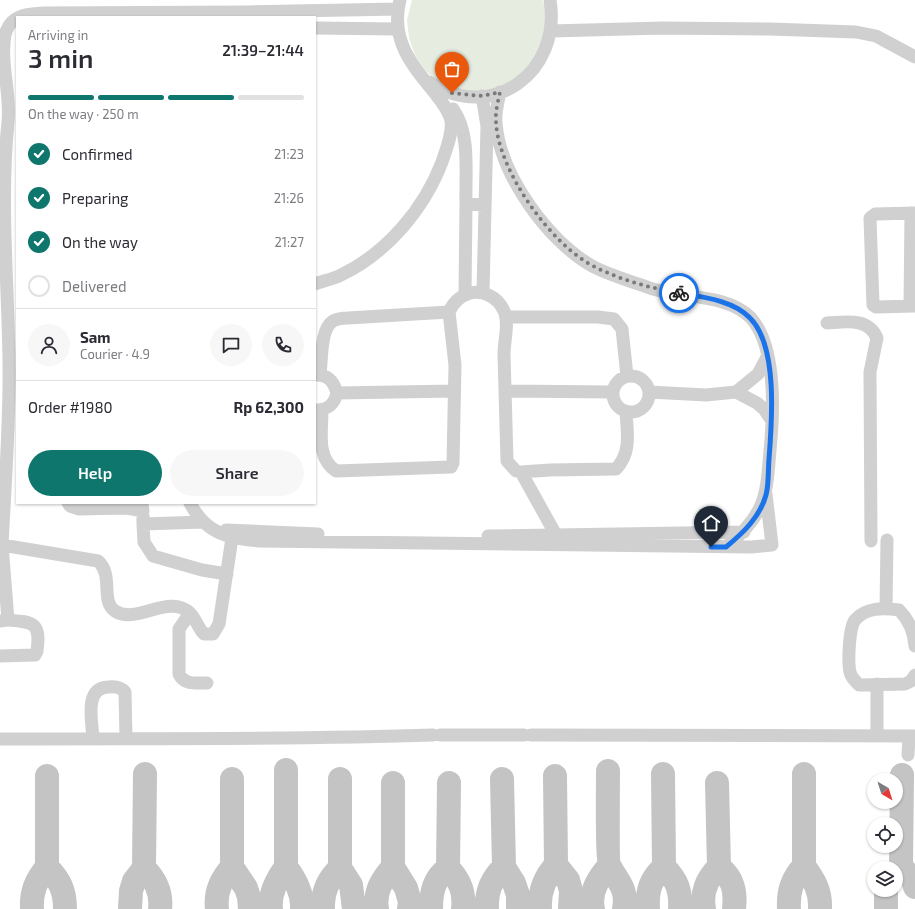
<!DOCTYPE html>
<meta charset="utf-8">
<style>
:root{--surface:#fff;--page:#f7f7f7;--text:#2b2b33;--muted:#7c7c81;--line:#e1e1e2;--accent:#0f766e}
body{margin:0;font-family:"Exo 2",sans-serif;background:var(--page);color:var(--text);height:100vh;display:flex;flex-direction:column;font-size:15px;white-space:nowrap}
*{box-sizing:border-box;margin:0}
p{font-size:13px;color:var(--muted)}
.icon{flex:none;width:22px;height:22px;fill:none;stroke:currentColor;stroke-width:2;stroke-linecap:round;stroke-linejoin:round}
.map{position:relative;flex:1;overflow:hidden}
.side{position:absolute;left:16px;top:16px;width:300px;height:488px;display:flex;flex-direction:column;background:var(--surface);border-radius:0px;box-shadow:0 1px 3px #0004}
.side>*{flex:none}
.needle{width:26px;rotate:141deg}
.controls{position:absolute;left:867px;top:773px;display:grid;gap:8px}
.controls a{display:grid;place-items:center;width:36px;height:36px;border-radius:50%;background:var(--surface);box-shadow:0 1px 3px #0004;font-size:20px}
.pin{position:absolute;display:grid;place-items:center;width:34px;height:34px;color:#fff;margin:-41px -17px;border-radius:50% 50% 50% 0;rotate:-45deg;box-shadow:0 0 4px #0007}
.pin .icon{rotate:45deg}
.courier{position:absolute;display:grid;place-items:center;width:40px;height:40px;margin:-20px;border:3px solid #1a73e8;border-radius:50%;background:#fff;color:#222;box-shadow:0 1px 5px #0007}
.summary em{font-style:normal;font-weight:600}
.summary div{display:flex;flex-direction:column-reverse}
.summary{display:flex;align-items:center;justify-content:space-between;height:68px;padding:0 12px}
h1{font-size:26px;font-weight:600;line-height:30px}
.bar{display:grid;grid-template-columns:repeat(4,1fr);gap:6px 4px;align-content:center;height:48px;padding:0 12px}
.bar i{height:5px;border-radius:3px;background:var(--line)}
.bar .active{background:var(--accent)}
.bar p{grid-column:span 4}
.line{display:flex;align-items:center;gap:10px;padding:0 12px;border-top:1px solid var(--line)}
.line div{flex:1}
.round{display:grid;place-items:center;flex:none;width:42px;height:42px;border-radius:21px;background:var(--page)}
ol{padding:0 12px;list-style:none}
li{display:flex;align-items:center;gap:12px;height:44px}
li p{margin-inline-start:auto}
li .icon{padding:4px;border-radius:50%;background:var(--accent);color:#fff;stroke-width:4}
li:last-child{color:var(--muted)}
li i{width:22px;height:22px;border:2px solid var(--line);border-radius:50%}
.primary-button{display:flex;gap:8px;margin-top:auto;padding:8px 12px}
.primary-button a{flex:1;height:46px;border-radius:24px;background:var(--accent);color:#fff;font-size:16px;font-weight:600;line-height:46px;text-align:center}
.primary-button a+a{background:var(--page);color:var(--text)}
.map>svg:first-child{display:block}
</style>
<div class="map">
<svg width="915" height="909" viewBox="0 0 915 909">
<rect width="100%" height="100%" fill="#fff"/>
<path fill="#e6ecdf" d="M412,0H542L546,9L547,28L535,62L508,86L473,93L438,82L425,70L415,55L409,38L407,20Z"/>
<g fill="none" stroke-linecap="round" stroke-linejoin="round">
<path stroke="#c4c4c4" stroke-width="24" d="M286,770V867C296,880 303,893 302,909
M608,771C608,784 607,862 610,867C618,882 628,889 624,909
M902,775L901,866L913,880L915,887
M555,776L556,865L568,880L571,891L570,909
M232,779V867L246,888L249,897L250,909
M340,779V868L351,885L354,909
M502,779L504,867L514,883L518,895V909
M393,783V867L406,888L410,902L409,909
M449,783L448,868C460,880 465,892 463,909
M717,783L719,867C733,878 736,891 734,909
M804,866C814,880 821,891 820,909
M47,867C60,880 65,891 65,909
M664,867C677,880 681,890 680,909
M144,868C155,879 162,893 160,909
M32,909C31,892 36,880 47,867V776
M130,909L131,891L134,881L144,868L145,774
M217,909C215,893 221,879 232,867
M271,909C269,893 277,879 286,867
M323,909C322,893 328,879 340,868
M377,909C374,892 382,879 393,867
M431,909C431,892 434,878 448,868
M487,909C486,892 491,879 504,867
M540,909C539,892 544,878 556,865
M593,909C589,892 598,878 609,866
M648,909C647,891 650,879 664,867L663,774
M704,909C701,893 707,878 719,867
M789,909C788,891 792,879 804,866V774
M886,909V890"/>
<path stroke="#d0d0d0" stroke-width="13" d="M315,28L398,29
M551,31L663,28L770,29L856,32L876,36L915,57
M429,82C492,124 562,72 550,0
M500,92C498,102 495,113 496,123C500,175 549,243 594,267C612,276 633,282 653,289C682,298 728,294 751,318C775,345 774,405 771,439C766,492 770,511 726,547
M482,96L487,126L483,292
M453,109C471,134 465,174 466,204L484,205
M915,213L875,214L870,218L873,305L876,307L915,306
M315,284C323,281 333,279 341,275C387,253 424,209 442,162C446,150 453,133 451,121C449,110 441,101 434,92C411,64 390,39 400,0
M465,294L466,204
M910,306L911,213
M506,317H598L614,319L622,329L627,376
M827,323C845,322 868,317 877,338L870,372L871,541
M315,375C328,374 334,382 337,393C334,405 328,410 315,410
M320,375C322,361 320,329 333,321C337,319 343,318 348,318L449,312
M613 394a18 18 0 1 1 36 0a18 18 0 1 1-36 0Z
M506,391L613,392
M649,392L706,395L736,392L757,403L764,409L772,421
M736,392L758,374L767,357
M337,393L454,391
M322,410C322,432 316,458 336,471L451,467L453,463L455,365L449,312C453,303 460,296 470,293C483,290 497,297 503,309C510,321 504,341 504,354C505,390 506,426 507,461L516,471L521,472L550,470L616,469C632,452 627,432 626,411
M521,472L556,535
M68,503L70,506L79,509L127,508L143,511L142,503
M190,503C206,534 228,538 259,541L752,547L772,545L766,494
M143,516V524L204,522
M143,524L144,542L153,556L202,570L227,574
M226,530L318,534
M488,536L744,532
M0,545H2C5,484 10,422 9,361C8,281 0,201 8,122C11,93 0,64 5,35C10,15 26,14 43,13L246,12L398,9
M886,609L887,540
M190,613L179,629V674C184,685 196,683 207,683
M0,621L8,620L2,545L98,561C114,575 100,601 115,611C136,625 169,593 190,613C196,619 198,628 204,634H213L219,624L232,538
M915,646C914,631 909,620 899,610C884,608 866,607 855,620C849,628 847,666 851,675C853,679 856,682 859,685L905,684L911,681L915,675
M0,656L35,655L37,651C41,622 33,622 8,620
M877,684V735
M440,735H524
M531,735L915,736
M93,738C92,721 84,688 108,687C115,686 121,687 125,692L126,738
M0,739C144,738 289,740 433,735
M908,755L909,736"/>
</g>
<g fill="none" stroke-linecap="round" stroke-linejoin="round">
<path stroke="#7a7a7a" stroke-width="4" stroke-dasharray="0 7.2" d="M452,93L482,96L500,92C498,102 495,112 496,122C498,171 552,246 595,267C621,280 650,288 679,293"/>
<path stroke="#1a73e8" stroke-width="5" d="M679,293C702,297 733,300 750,318C778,346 772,421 769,459C768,470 769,484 766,495C760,517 743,533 726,547H711"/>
</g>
</svg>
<div class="controls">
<a><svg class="needle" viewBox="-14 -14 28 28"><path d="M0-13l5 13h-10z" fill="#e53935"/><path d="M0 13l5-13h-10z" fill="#7c7c81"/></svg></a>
<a><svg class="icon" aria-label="locate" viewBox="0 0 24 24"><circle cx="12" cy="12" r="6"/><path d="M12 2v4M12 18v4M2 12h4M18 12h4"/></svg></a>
<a><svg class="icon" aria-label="layers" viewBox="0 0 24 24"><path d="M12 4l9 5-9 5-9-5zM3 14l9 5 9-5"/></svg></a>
</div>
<div class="pin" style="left:452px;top:93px;background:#ea580c"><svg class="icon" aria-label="bag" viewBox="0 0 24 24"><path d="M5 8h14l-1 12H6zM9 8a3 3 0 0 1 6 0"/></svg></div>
<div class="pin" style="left:711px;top:547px;background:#1f2937"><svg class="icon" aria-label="home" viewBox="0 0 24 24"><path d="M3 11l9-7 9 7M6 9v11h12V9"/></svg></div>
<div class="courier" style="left:679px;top:293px"><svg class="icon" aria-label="bike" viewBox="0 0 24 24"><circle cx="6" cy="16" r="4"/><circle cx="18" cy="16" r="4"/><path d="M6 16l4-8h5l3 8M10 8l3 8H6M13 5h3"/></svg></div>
<section class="side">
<div class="summary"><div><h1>3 min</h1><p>Arriving in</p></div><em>21:39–21:44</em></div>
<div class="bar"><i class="active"></i><i class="active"></i><i class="active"></i><i></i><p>On the way · 250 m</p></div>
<ol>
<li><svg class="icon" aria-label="check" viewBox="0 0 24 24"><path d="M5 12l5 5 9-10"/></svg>Confirmed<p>21:23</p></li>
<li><svg class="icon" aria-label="check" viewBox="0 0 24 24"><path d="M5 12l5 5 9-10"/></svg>Preparing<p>21:26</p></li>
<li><svg class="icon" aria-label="check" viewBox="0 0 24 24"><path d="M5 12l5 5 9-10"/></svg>On the way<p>21:27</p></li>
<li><i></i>Delivered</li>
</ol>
<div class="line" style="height:72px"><a class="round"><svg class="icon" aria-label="person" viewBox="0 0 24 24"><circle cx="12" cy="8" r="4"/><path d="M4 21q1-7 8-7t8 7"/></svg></a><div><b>Sam</b><p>Courier · 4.9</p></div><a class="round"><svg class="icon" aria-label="chat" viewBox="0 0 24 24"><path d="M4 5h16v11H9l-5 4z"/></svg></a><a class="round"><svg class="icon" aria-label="phone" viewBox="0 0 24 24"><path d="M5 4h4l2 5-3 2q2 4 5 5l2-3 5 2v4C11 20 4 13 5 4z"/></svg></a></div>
<div class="line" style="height:52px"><div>Order #1980</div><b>Rp 62,300</b></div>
<div class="primary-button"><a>Help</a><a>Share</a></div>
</section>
</div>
